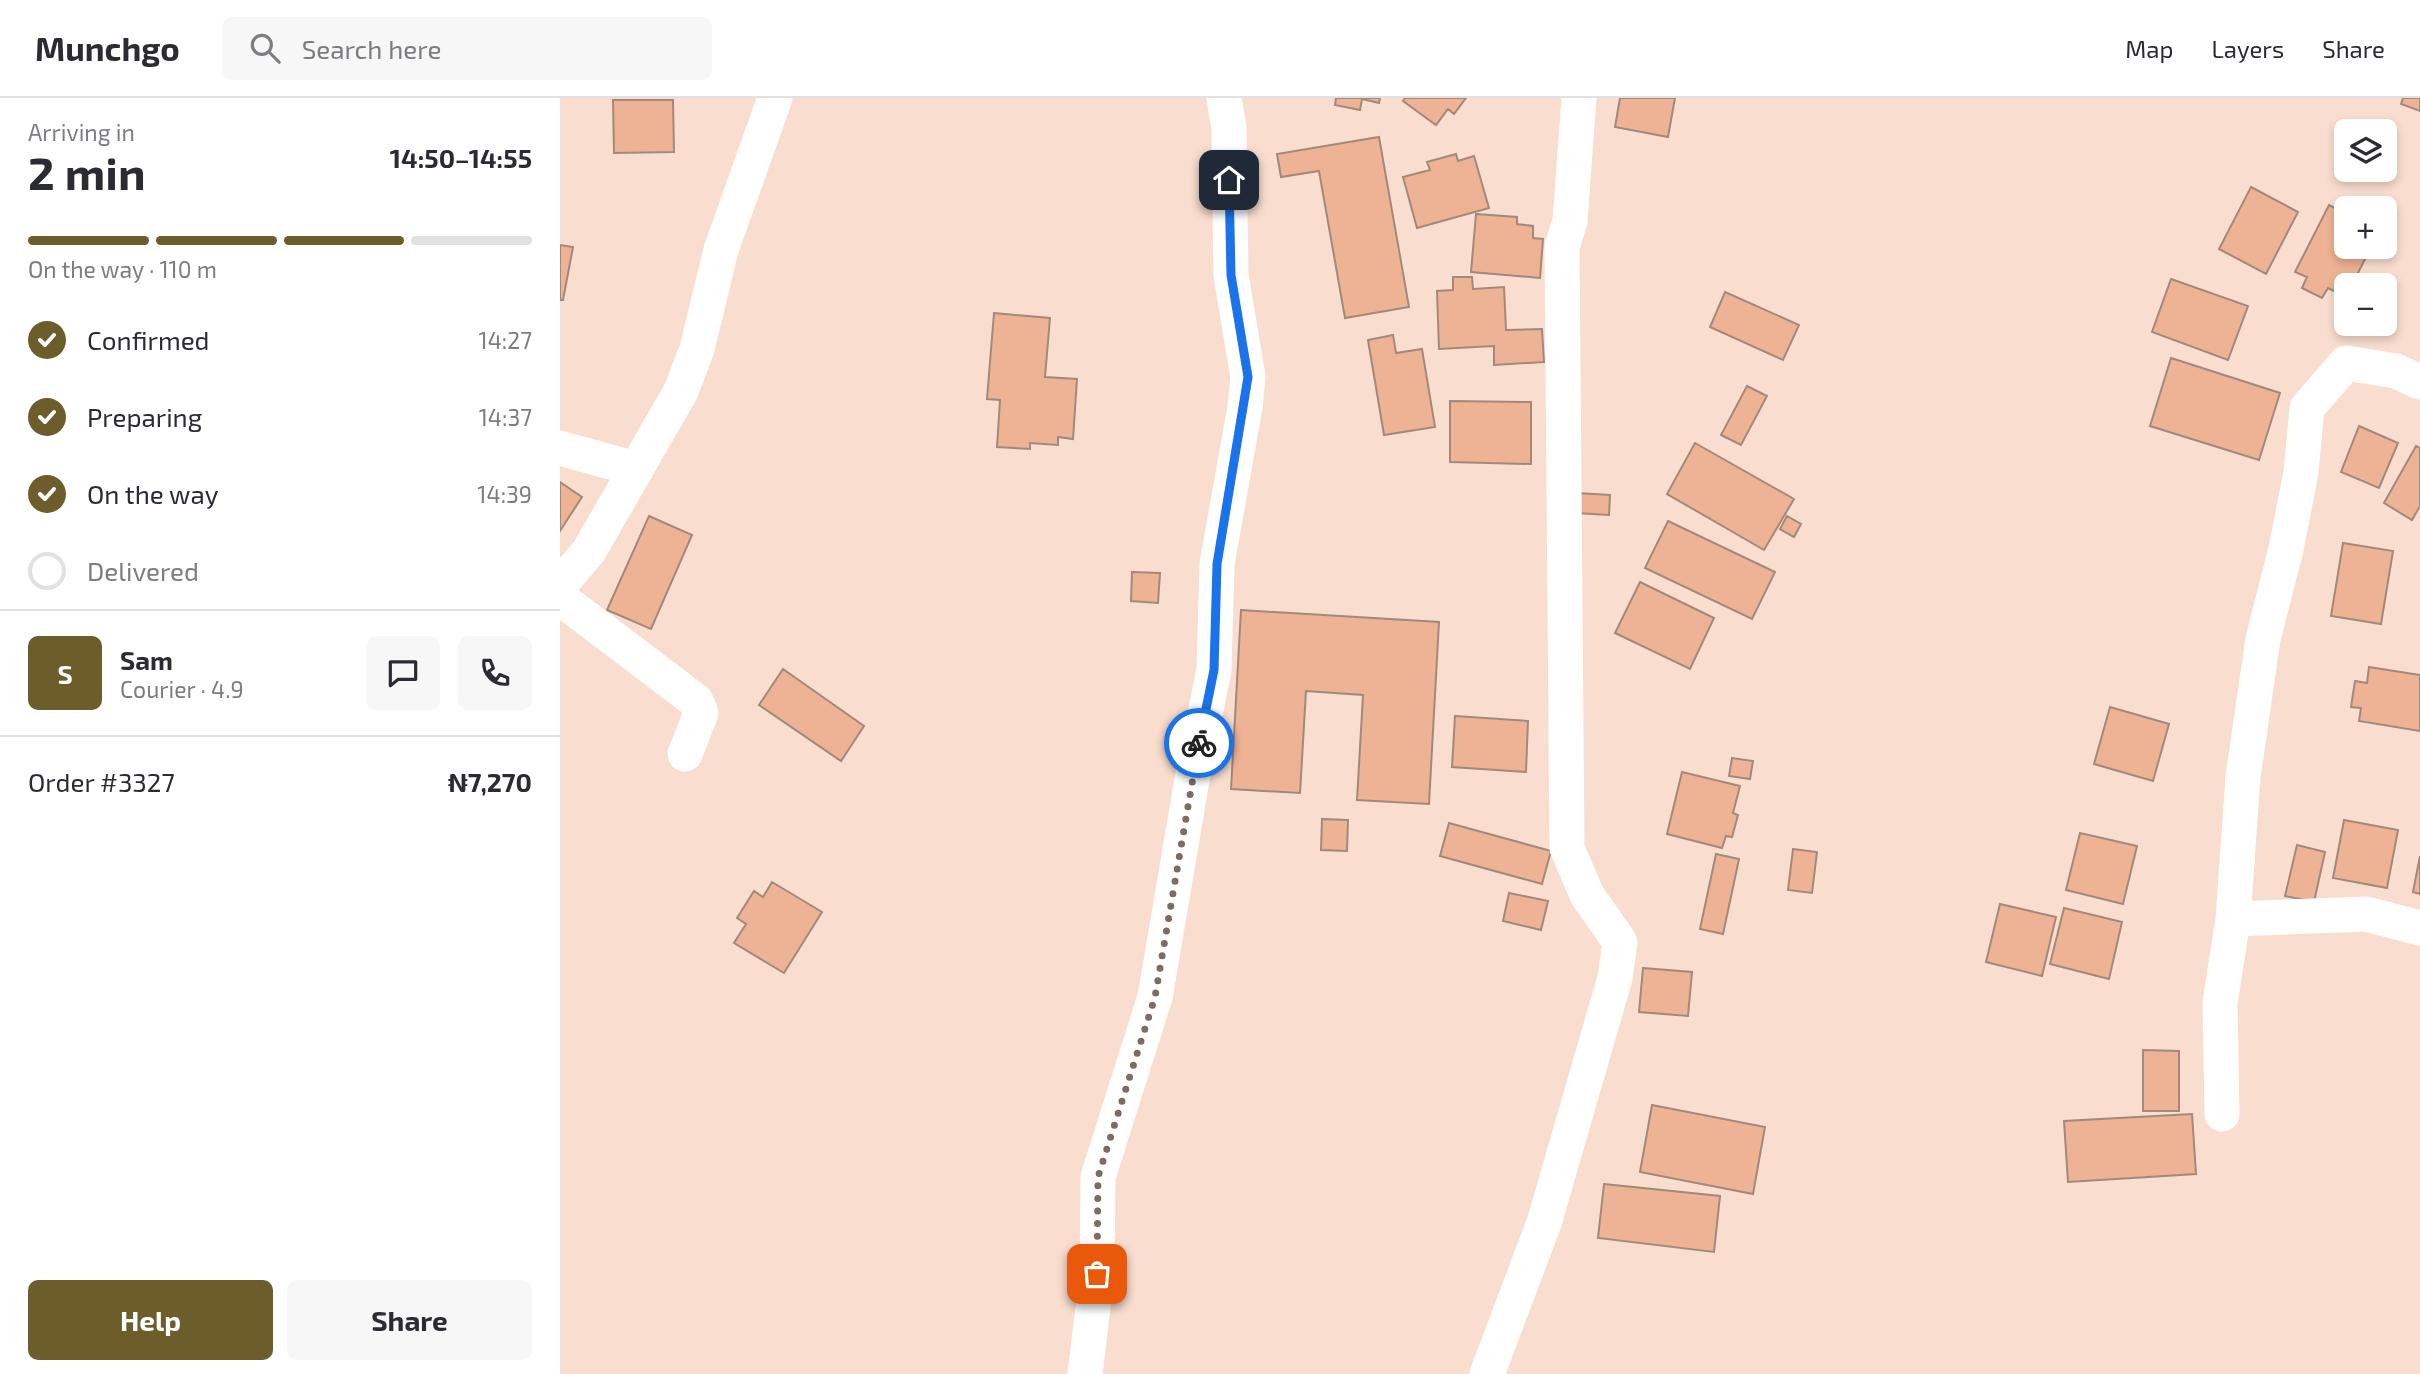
<!DOCTYPE html>
<meta charset="utf-8">
<style>
:root{--surface:#fff;--page:#f7f7f7;--text:#2b2b33;--muted:#7c7c81;--line:#e1e1e2;--accent:#6c5d2a}
body{margin:0;font-family:"Exo 2",sans-serif;background:var(--page);color:var(--text);height:100vh;display:flex;flex-direction:column;font-size:26px;white-space:nowrap}
*{box-sizing:border-box;margin:0}
p{font-size:23px;color:var(--muted)}
.icon{flex:none;width:38px;height:38px;fill:none;stroke:currentColor;stroke-width:2;stroke-linecap:round;stroke-linejoin:round}
.map{position:relative;flex:1;overflow:hidden}
.details{display:flex;flex-direction:column;background:var(--surface);width:560px}
.details>*{flex:none}
.fabs{position:absolute;left:1774px;top:21px;display:grid;gap:14px}
.fabs a{display:grid;place-items:center;width:63px;height:63px;border-radius:10px;background:var(--surface);box-shadow:0 4px 10px #0003;font-size:35px}
.pin{position:absolute;display:grid;place-items:center;width:60px;height:60px;color:#fff;margin:-30px;border-radius:14px;box-shadow:0 4px 10px #0006}
.courier{position:absolute;display:grid;place-items:center;width:70px;height:70px;margin:-35px;border:5px solid #1a73e8;border-radius:50%;background:#fff;color:#222;box-shadow:0 2px 9px #0007}
.summary em{font-style:normal;font-weight:700}
.summary div{display:flex;flex-direction:column-reverse}
.summary{display:flex;align-items:center;justify-content:space-between;height:119px;padding:0 28px}
h1{font-size:46px;font-weight:700;line-height:52px}
.bar{display:grid;grid-template-columns:repeat(4,1fr);gap:10px 7px;align-content:center;height:84px;padding:0 28px}
.bar i{height:9px;border-radius:5px;background:var(--line)}
.bar .on{background:var(--accent)}
.bar p{grid-column:span 4}
.line{display:flex;align-items:center;gap:18px;padding:0 28px;border-top:2px solid var(--line)}
.line div{flex:1}
.round{display:grid;place-items:center;flex:none;width:74px;height:74px;border-radius:10px;background:var(--page)}
ol{padding:0 28px;list-style:none}
li{display:flex;align-items:center;gap:21px;height:77px}
li p{margin-inline-start:auto}
li .icon{padding:7px;border-radius:50%;background:var(--accent);color:#fff;stroke-width:4}
li:last-child{color:var(--muted)}
li i{width:38px;height:38px;border:4px solid var(--line);border-radius:50%}
.cta{display:flex;gap:14px;margin-top:auto;padding:14px 28px}
.cta a{flex:1;height:80px;border-radius:10px;background:var(--accent);color:#fff;font-size:28px;font-weight:700;line-height:80px;text-align:center}
.cta a+a{background:var(--page);color:var(--text)}
header{display:flex;align-items:center;gap:42px;box-sizing:border-box;height:98px;padding:0 35px;background:var(--surface);border-bottom:2px solid var(--line)}
header strong{font-size:33px}
nav{display:flex;gap:38px;margin-inline-start:auto;font-size:24px}
.search{width:490px;height:63px;background:var(--page);display:flex;align-items:center;gap:18px;box-sizing:border-box;padding:0 24px;border-radius:10px;color:var(--muted);font-size:26px}
main{display:flex;flex:1;min-height:0}
.map>svg:first-child{display:block}
</style>
<header>
<strong>Munchgo</strong>
<div class="search"><svg class="icon" aria-label="search" viewBox="0 0 24 24"><circle cx="10" cy="10" r="6"/><path d="M15 15l6 6"/></svg>Search here</div>
<nav><a>Map</a><a>Layers</a><a>Share</a></nav>
</header>
<main>
<section class="details">
<div class="summary"><div><h1>2 min</h1><p>Arriving in</p></div><em>14:50–14:55</em></div>
<div class="bar"><i class="on"></i><i class="on"></i><i class="on"></i><i></i><p>On the way · 110 m</p></div>
<ol>
<li><svg class="icon" aria-label="check" viewBox="0 0 24 24"><path d="M5 12l5 5 9-10"/></svg>Confirmed<p>14:27</p></li>
<li><svg class="icon" aria-label="check" viewBox="0 0 24 24"><path d="M5 12l5 5 9-10"/></svg>Preparing<p>14:37</p></li>
<li><svg class="icon" aria-label="check" viewBox="0 0 24 24"><path d="M5 12l5 5 9-10"/></svg>On the way<p>14:39</p></li>
<li><i></i>Delivered</li>
</ol>
<div class="line" style="height:126px"><b class="round" style="background:var(--accent);color:#fff">S</b><div><b>Sam</b><p>Courier · 4.9</p></div><a class="round"><svg class="icon" aria-label="chat" viewBox="0 0 24 24"><path d="M4 5h16v11H9l-5 4z"/></svg></a><a class="round"><svg class="icon" aria-label="phone" viewBox="0 0 24 24"><path d="M5 4h4l2 5-3 2q2 4 5 5l2-3 5 2v4C11 20 4 13 5 4z"/></svg></a></div>
<div class="line" style="height:91px"><div>Order #3327</div><b>₦7,270</b></div>
<div class="cta"><a>Help</a><a>Share</a></div>
</section>
<div class="map">
<svg width="1860" height="1276" viewBox="0 0 1860 1276">
<rect width="100%" height="100%" fill="#f9decf"/>
<path fill="#eeb394" stroke="#a2897c" stroke-width="2" d="M776,0H820L819,5L802,1L800,12L775,7Z
M845,0H906L894,16L888,11L876,27L843,3Z
M1060,0H1115L1108,39L1055,29Z
M1843,0H1860V13L1841,6Z
M53,2H113L114,54L54,55Z
M819,39L849,209L785,220L759,73L721,79L717,56Z
M896,56L898,63L914,58L929,110L857,130L843,79L870,72L867,64Z
M1691,89L1738,114L1706,176L1659,151Z
M1769,107L1787,116V149H1811L1792,187H1787L1786,199L1768,190L1762,200L1742,190L1747,179L1735,174Z
M916,116L957,119V126L973,128V140L983,141L980,180L911,174Z
M0,147L13,149L3,202H0Z
M893,179H912L913,191L944,189L946,232L982,231L984,264L934,267V248L879,251L877,193L893,192Z
M1611,181L1688,208L1668,262L1592,234Z
M1165,194L1239,227L1223,262L1150,229Z
M434,215L490,220L485,279L517,281L513,341L498,339V347L470,345V351L437,349L440,302L427,301Z
M833,237L836,255L862,251L875,329L824,337L808,242Z
M1611,260L1720,295L1699,362L1590,328Z
M1187,288L1207,298L1181,347L1161,337Z
M890,303L971,304V366L890,364Z
M1799,328L1838,345L1819,390L1781,374Z
M1135,345L1234,401L1204,452L1107,396Z
M1856,348L1860,350V408L1852,422L1824,405Z
M0,384L22,399L0,433Z
M1017,395L1050,397L1049,417L1016,415Z
M89,418L132,437L91,531L47,512Z
M1227,418L1241,426L1234,439L1220,431Z
M1108,423L1215,474L1192,521L1085,470Z
M1783,445L1833,453L1821,526L1771,518Z
M572,474L600,475L598,505L571,503Z
M1080,484L1154,520L1130,571L1055,535Z
M681,512L879,524L869,706L797,702L803,597L746,593L740,695L671,691Z
M1809,569L1860,577V633L1799,623L1801,610L1791,609L1795,583L1807,585Z
M223,571L304,628L281,663L199,607Z
M1550,609L1609,626L1593,683L1534,666Z
M895,618L968,623L966,674L892,669Z
M1172,660L1193,663L1190,681L1169,678Z
M1122,674L1180,688L1173,715L1178,717L1172,739L1166,738L1162,750L1107,736Z
M762,721L788,722L787,753L761,752Z
M1784,722L1838,732L1827,790L1773,780Z
M889,725L991,753L982,786L880,758Z
M1520,735L1577,748L1563,806L1506,792Z
M1737,747L1765,754L1754,804L1725,798Z
M1233,751L1257,754L1252,795L1228,792Z
M1156,756L1179,761L1163,836L1140,831Z
M1860,758V796L1853,794Z
M212,784L262,814L224,875L174,845L186,826L177,820L194,793L203,799Z
M949,795L988,803L981,832L943,823Z
M1440,806L1496,819L1482,878L1426,864Z
M1504,810L1562,824L1549,881L1490,866Z
M1083,870L1132,874L1128,918L1079,914Z
M1583,952L1619,953V1013H1583Z
M1092,1007L1205,1029L1193,1096L1080,1074Z
M1632,1016L1636,1076L1508,1084L1504,1023Z
M1044,1086L1160,1098L1154,1154L1038,1140Z"/>
<g fill="none" stroke-linecap="round" stroke-linejoin="round">
<path stroke="#fff" stroke-width="35" d="M0,350L76,371
M0,487L29,453L121,293L137,251L161,152L215,0
M0,500L136,603L141,615L125,656
M1673,821L1806,816L1860,830
M1662,1016L1660,905L1673,821L1683,679L1703,541L1726,451L1741,374L1747,310L1786,265L1836,273L1860,284
M525,1276L537,1176L538,1079L595,899L634,670L654,572L657,466L685,309L688,279L671,177L669,30L664,0
M927,1276L984,1125L1055,880L1060,844L1027,797L1007,750L1002,149L1010,123L1019,0"/>
</g>
<g fill="none" stroke-linecap="round" stroke-linejoin="round">
<path stroke="#7c6c62" stroke-width="7" stroke-dasharray="0 12.6" d="M537,1176L538,1079L595,899L639,645"/>
<path stroke="#1a73e8" stroke-width="9" d="M639,645L654,572L657,466L688,279L671,177L669,82"/>
</g>
</svg>
<div class="fabs">
<a><svg class="icon" aria-label="layers" viewBox="0 0 24 24"><path d="M12 4l9 5-9 5-9-5zM3 14l9 5 9-5"/></svg></a>
<a>+</a>
<a>−</a>
</div>
<div class="pin" style="left:537px;top:1176px;background:#ea580c"><svg class="icon" aria-label="bag" viewBox="0 0 24 24"><path d="M5 8h14l-1 12H6zM9 8a3 3 0 0 1 6 0"/></svg></div>
<div class="pin" style="left:669px;top:82px;background:#1f2937"><svg class="icon" aria-label="home" viewBox="0 0 24 24"><path d="M3 11l9-7 9 7M6 9v11h12V9"/></svg></div>
<div class="courier" style="left:639px;top:645px"><svg class="icon" aria-label="bike" viewBox="0 0 24 24"><circle cx="6" cy="16" r="4"/><circle cx="18" cy="16" r="4"/><path d="M6 16l4-8h5l3 8M10 8l3 8H6M13 5h3"/></svg></div>
</div>
</main>
